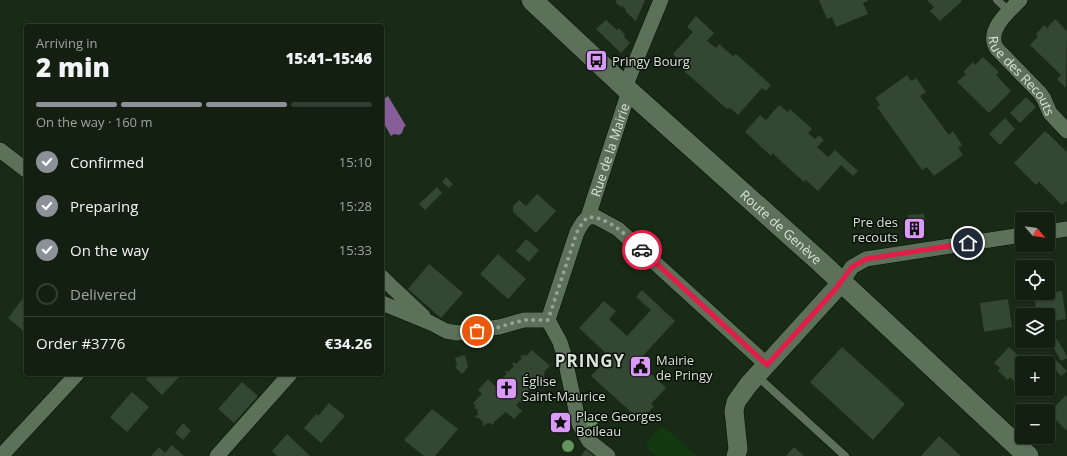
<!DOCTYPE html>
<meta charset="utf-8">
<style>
:root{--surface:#132011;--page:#202d1f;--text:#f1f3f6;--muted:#9da39f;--line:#323e31;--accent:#8c9099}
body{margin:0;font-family:"Open Sans",sans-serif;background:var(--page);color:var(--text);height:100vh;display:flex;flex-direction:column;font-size:15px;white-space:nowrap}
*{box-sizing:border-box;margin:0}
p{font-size:13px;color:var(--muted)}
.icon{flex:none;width:22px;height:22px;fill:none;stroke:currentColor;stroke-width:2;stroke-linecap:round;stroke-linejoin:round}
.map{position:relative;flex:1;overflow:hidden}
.panel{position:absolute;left:24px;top:24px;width:360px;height:352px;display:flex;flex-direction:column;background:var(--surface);border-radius:4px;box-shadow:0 1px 3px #0004,0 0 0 1px var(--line)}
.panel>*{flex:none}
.needle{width:26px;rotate:119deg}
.tools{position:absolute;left:1015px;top:212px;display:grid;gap:8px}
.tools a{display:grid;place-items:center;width:40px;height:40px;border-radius:4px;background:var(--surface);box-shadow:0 1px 3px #0004,0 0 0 1px var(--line);font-size:20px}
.pin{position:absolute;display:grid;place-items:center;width:34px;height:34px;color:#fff;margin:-17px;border:2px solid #fff;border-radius:50%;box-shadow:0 1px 4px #0007}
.courier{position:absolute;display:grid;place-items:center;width:40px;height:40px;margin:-20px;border:3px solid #e11d48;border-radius:50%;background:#fff;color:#222;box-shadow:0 1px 5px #0007}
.head em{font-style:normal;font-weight:800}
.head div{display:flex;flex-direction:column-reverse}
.head{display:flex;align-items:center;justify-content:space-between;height:68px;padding:0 12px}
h1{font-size:26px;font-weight:800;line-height:30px}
.bar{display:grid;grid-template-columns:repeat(4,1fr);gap:6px 4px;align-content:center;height:48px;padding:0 12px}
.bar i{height:5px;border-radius:3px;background:var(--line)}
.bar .active{background:var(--accent)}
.bar p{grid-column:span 4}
.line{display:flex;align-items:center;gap:10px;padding:0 12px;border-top:1px solid var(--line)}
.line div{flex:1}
ol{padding:0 12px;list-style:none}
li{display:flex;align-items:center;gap:12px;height:44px}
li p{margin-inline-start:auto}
li .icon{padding:4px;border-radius:50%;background:var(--accent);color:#fff;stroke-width:4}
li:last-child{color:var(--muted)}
li i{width:22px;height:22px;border:2px solid var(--line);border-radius:50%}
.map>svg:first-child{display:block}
</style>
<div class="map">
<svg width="1067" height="456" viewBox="0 0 1067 456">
<rect width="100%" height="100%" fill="#192a17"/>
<path fill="#133911" d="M661,427L667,429L696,456H656L649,450L646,443Z"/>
<path fill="#875e9a" d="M388,96L406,126L404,127L402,133L399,135L394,134L391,136L382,120V100Z"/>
<path fill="#344733" d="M617,0H645L636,21L626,12L625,8L621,5L622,8L615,2Z
M819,0H869L863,3L868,14L836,27L832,17L827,19Z
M927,0H961L962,1L940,21L930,11L934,7Z
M696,16L714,33L707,41L716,48L719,44L733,56L736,54L771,85L766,91L762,88L738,115L730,108L727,109L684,71L687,68L673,54L693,32L687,27Z
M1055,19L1067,31L1066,88L1057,79L1061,75L1030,45L1038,36L1036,34L1044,25L1047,28Z
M606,20L617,30L619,28L625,35L624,37L630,43L621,53L596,29Z
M983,57L999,72L996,75L1011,91L989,113L957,82L966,74L963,72L973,62L975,65Z
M907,75L911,81L916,78L926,92L920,96L949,135L953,131L962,145L958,148L963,155L934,176L927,167L922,170L877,107L880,105L875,98Z
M1026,97L1036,107L1020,123L1010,113Z
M779,105L788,112L790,109L812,129L808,133L815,139L819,135L824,140L817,147L828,157L835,150L858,171L853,176L841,165L818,191L806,180L804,182L772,153L771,156L745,132L760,115L766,120Z
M1005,118L1015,129L1000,145L989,134Z
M1045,131L1067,152V201L1062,205L1039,182L1036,185L1014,163Z
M446,177L453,184L449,188L442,182Z
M437,187L442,193L425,210L419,204Z
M537,194L556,211L536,233L513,212V206L519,200L526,206Z
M924,214L926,230L910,232L908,215Z
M526,239L539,250L529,262L516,251Z
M498,254L526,279L508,299L480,274Z
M429,264L463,293L441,318L408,289Z
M642,290L675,321L640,359L648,366L643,372L647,375L649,372L666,388L651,404L654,406L641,421L591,376L609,356L579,328L604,301L616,311L609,319L627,336L651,310L636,297Z
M1062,291L1066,319L1048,322V315H1037L1034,295Z
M24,297L26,298V333L8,318Z
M1008,299L1012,327L984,332L980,303Z
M1057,339L1067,356V358L1061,361L1051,343Z
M842,347L905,404L873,440L810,382Z
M1009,347L1026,363H1022V381L1018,385L1010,377L1008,380L998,371L1000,368L994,363Z
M532,350L550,366L544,372L545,373L544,376L545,377L544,379L542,378L536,383L538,385L536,387L534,385L529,391L530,393L529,395L527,393L521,399L523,401L521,403L520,401L516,405L522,411L514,419L506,412L494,422V424L492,425L491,423L485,424L484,426L482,425L483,423L479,418H476L475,416L478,415L477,409H475V406H476L473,403L482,394L478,390L488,379L495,386L499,381L498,379L499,378L501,379L507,374L505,372L506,370L508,372L514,366L512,364L514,362L516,364L522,358L520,356L521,355L523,356L525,354L526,356Z
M1034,354L1041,363H1029L1027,360Z
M465,355L468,367L462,374L455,367L457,365L455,358Z
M1056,360L1067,371L1061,376L1051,365Z
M150,374H182L162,395L146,379Z
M242,382L258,396L234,423L218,409Z
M132,392L149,407L127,432L110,417Z
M1066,395L1067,397V431L1049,413Z
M329,403L345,416L321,443L304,428L316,414L318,416Z
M432,409L458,429L435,456H424L404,440Z
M183,423L191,431L183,440L175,433Z
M287,434L310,456H277L272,451Z
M939,436L961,456H921Z
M172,445L184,456H151L159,447L165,453Z
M794,447L804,456H786Z
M586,449L594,456H581Z"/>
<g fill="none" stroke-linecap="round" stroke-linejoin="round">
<defs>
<path id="service" d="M997,0L1009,11
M757,376L845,456"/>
<g id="minor">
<path id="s1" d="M1020,0C1008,12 985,31 997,49L1040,93L1044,99L1050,113L1067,131"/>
<path d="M625,87L661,0"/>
<path d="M0,150L26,170"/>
<path d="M588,217H596L618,229L767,365"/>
<path d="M1048,232L1067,229"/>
<path d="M382,277L392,287L423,316"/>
<path d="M842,282L852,267L866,259L1022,235"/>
<path d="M382,303L431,323L446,331L457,333L499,327L524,320H548"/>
<path id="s2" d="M548,320L577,232L583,222L588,217L629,91"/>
<path d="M548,320L560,342L564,355L579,424L589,441L608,456"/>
<path d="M1,456L77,374"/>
<path d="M217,456L290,374"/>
</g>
<path id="tertiary" d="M736,456L738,449L734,411L736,402L749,384L842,282"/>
<g id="secondary">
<path id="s3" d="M532,0L629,91L818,260L1028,456"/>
</g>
</defs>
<use href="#service" stroke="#031203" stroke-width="9"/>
<use href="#minor" stroke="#031203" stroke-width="16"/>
<use href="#tertiary" stroke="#031203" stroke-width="20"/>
<use href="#secondary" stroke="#031203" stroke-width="22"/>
<use href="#service" stroke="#5c705a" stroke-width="8"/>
<use href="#minor" stroke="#5c705a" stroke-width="15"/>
<use href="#tertiary" stroke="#5c705a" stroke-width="19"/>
<use href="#secondary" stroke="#5c705a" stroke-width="21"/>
</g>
<g fill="#63945f">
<circle cx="592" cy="421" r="6"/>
<circle cx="568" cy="446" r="6"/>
</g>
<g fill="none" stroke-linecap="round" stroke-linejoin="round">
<path stroke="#95a294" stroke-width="4" stroke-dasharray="0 7.2" d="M477,331L499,327L524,320H548L577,232L583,222L588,217C609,217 627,236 642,250"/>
<path stroke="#e11d48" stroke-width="5" d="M642,250L767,365L834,291L852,267L866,259L968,243"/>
</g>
<defs>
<symbol id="bus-square" viewBox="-11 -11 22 22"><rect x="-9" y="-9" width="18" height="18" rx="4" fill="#da9af7" stroke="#091008"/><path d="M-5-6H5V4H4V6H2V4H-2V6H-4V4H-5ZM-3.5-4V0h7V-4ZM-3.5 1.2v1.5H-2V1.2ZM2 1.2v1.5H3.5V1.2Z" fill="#111"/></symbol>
<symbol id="building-square" viewBox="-11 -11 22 22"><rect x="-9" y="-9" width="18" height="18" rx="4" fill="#da9af7" stroke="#091008"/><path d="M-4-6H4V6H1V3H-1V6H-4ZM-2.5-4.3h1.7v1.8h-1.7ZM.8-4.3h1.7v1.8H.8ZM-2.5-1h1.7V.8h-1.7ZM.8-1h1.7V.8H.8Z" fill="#111"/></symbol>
<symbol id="civic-square" viewBox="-11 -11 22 22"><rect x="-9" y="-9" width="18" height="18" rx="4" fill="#da9af7" stroke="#091008"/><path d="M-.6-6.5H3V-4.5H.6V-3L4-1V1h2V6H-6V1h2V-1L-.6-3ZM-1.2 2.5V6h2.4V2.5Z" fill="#111"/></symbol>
<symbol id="church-square" viewBox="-11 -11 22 22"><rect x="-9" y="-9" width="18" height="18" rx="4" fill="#da9af7" stroke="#091008"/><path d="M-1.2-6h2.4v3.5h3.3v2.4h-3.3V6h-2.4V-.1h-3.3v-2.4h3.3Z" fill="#111"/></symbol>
<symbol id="sight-square" viewBox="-11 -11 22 22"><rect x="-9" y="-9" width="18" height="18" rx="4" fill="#da9af7" stroke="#091008"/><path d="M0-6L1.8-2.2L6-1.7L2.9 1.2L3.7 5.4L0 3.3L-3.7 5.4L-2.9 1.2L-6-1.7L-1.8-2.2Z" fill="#111"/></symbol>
</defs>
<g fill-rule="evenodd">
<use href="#bus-square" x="584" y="48" width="25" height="25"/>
<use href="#building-square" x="902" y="216" width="25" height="25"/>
<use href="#civic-square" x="628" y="354" width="25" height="25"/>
<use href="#church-square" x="494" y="376" width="25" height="25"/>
<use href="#sight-square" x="548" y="410" width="25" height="25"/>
</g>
<g text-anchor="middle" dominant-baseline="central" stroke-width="3" stroke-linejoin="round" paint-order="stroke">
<g font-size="13" fill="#d8e3d7" stroke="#091008" text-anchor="start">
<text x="612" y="61">Pringy Bourg</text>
<text x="898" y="222" text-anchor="end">Pre des<tspan x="898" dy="15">recouts</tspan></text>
<text x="656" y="360">Mairie<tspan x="656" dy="15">de Pringy</tspan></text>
<text x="522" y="381">Église<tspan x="522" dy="15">Saint-Maurice</tspan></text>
<text x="576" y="416">Place Georges<tspan x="576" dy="15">Boileau</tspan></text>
</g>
<g font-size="13" fill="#d8e3d7" stroke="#091008">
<text stroke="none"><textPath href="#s1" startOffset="95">Rue des Recouts</textPath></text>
<text stroke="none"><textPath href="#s2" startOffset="182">Rue de la Mairie</textPath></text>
<text stroke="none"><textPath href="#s3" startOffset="337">Route de Genève</textPath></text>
</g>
<g font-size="17" font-weight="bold" letter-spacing="1" fill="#d8e3d7" stroke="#091008">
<text x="590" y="360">PRINGY</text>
</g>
</g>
</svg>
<div class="tools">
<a><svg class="needle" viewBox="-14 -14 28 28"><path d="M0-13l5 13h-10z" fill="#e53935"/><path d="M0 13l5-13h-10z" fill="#9da39f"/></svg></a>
<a><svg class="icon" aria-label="locate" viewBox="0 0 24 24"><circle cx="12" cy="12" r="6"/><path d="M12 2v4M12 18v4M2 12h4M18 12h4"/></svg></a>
<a><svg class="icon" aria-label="layers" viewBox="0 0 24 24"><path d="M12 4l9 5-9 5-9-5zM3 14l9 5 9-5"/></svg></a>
<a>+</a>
<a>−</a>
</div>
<div class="pin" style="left:477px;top:331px;background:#ea580c"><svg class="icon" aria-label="bag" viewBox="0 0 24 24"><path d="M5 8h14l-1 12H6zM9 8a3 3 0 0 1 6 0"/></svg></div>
<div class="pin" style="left:968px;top:243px;background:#1f2937"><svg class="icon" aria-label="home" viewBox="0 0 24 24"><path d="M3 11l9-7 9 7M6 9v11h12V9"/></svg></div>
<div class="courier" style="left:642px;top:250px"><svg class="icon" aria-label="car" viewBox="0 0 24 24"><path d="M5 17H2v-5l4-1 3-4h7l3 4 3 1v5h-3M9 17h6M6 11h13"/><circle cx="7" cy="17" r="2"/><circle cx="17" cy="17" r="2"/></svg></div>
<section class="panel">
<div class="head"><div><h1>2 min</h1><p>Arriving in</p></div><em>15:41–15:46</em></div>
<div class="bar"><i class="active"></i><i class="active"></i><i class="active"></i><i></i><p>On the way · 160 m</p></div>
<ol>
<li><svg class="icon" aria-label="check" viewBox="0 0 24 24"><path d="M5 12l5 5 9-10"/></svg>Confirmed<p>15:10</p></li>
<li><svg class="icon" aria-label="check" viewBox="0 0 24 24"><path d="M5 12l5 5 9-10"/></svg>Preparing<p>15:28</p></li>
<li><svg class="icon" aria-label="check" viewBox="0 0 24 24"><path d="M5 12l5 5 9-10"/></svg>On the way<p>15:33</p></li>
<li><i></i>Delivered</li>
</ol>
<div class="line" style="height:52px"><div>Order #3776</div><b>€34.26</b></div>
</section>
</div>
